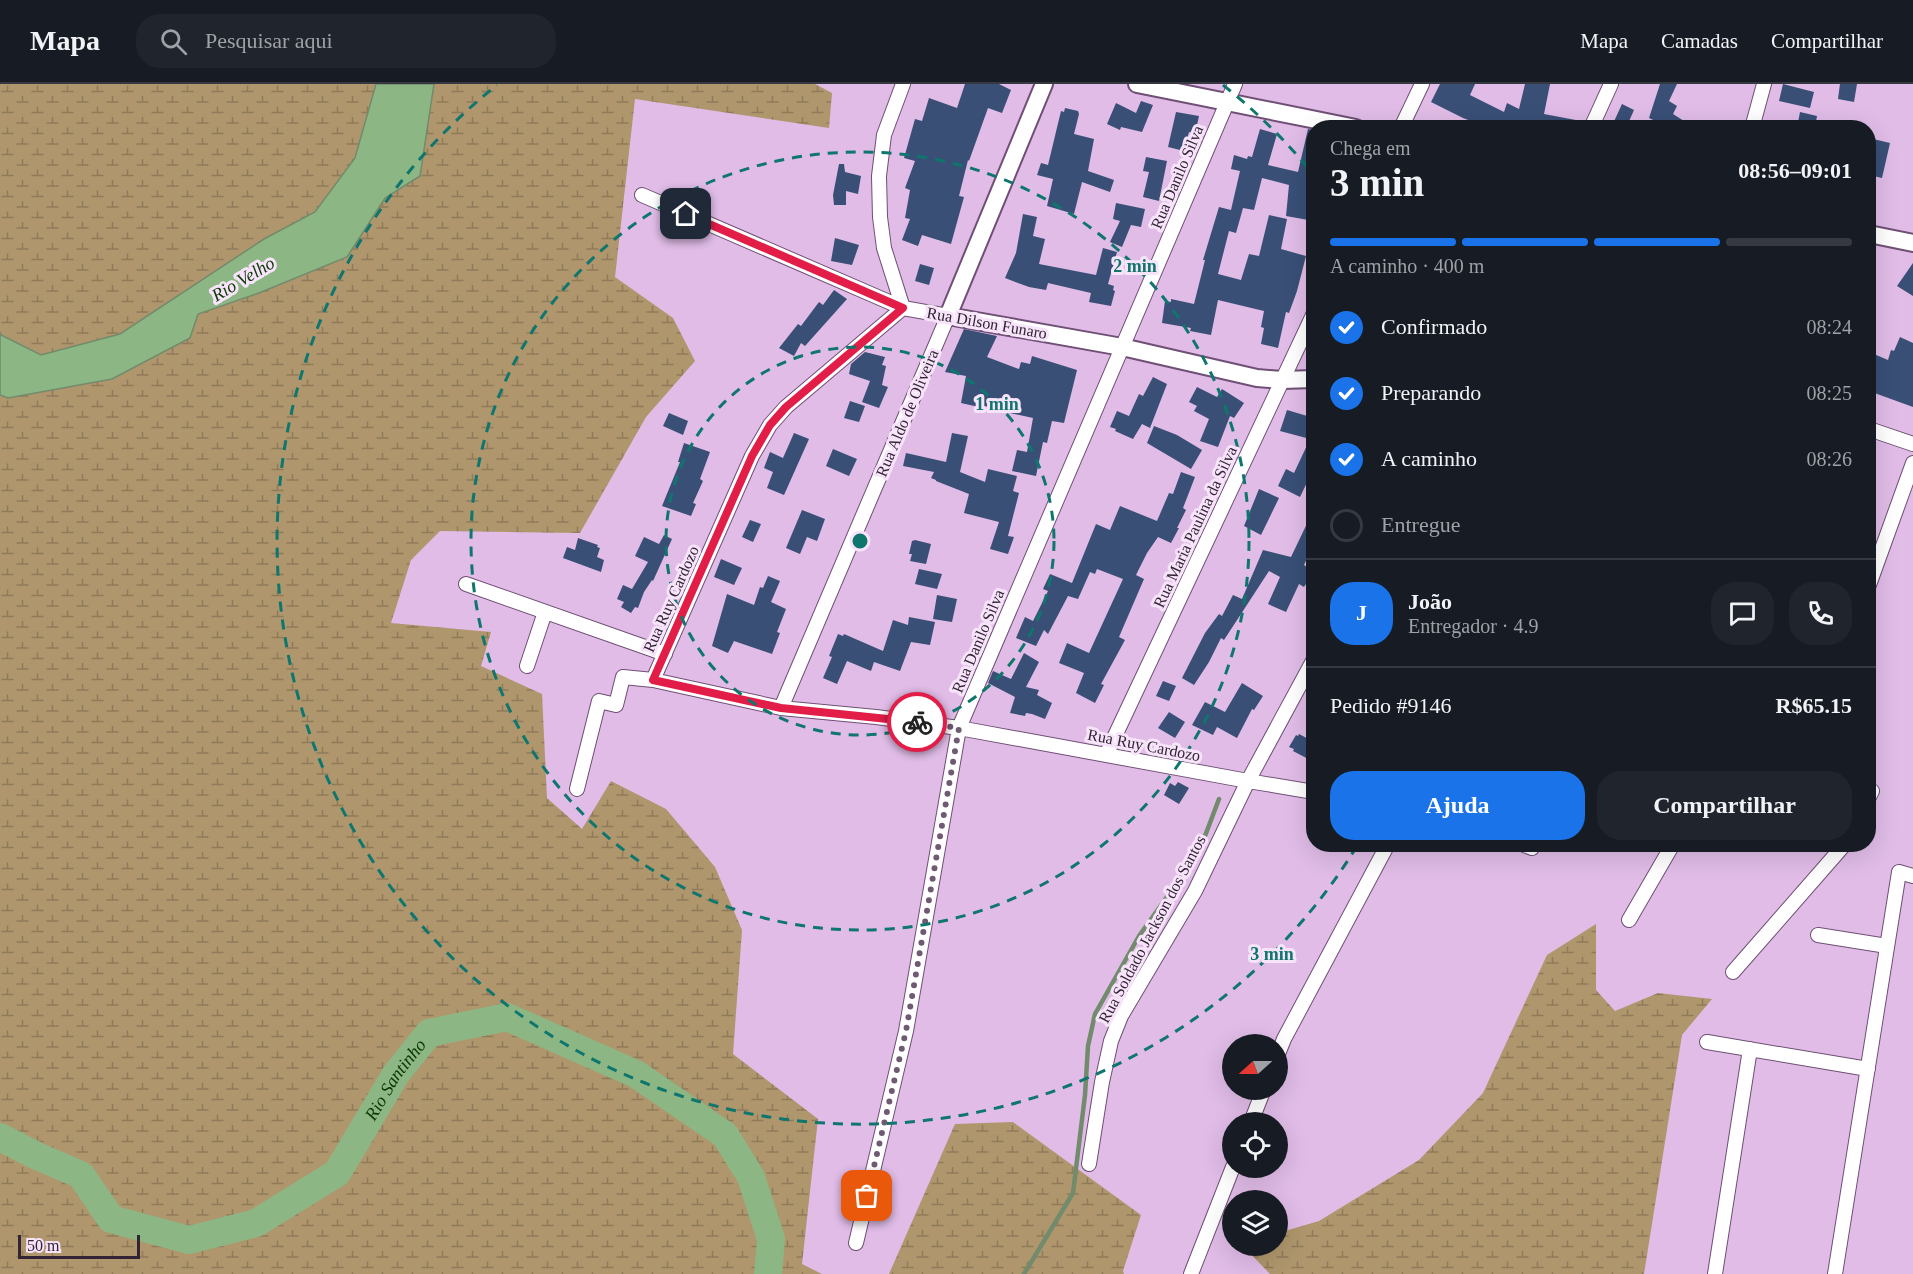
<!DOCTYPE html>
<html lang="pt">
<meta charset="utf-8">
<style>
:root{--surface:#171b24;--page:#20242c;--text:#f1f3f6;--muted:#9ea1a6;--line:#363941;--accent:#1a73e8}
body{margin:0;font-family:Georgia,serif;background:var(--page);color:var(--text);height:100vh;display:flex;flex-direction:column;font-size:22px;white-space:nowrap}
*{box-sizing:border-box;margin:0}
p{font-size:20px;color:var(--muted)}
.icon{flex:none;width:33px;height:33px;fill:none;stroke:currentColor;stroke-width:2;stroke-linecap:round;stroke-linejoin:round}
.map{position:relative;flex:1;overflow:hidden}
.drawer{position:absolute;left:1306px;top:36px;width:570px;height:732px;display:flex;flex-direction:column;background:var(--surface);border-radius:24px;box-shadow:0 6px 24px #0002}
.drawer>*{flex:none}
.needle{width:39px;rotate:249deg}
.tools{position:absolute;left:1222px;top:950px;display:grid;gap:12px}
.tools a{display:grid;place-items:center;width:66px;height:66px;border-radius:50%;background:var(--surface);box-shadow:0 6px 24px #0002;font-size:30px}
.scale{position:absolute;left:18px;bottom:15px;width:122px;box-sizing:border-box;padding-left:6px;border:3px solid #322434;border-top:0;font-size:16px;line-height:21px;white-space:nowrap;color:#322434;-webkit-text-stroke:4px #f7e4fa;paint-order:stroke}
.pin{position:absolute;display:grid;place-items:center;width:51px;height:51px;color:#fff;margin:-26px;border-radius:12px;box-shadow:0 3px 9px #0006}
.courier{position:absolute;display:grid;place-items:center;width:60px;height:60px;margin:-30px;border:4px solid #e11d48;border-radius:50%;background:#fff;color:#222;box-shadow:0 2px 8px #0007}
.summary em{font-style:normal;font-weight:800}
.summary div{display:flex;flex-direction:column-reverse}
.summary{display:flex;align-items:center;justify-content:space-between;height:102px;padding:0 24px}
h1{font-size:39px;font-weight:800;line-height:45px}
.bar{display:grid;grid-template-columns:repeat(4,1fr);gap:9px 6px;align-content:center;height:72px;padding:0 24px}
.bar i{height:8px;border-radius:4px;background:var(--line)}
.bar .current{background:var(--accent)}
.bar p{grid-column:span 4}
.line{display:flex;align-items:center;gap:15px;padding:0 24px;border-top:2px solid var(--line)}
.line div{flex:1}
.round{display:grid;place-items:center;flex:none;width:63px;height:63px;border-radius:24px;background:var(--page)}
ol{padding:0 24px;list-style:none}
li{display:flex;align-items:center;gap:18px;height:66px}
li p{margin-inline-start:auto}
li .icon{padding:6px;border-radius:50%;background:var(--accent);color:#fff;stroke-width:4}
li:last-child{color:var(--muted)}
li i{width:33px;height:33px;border:3px solid var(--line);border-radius:50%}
.primary-button{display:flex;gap:12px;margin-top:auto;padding:12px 24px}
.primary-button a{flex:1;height:69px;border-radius:24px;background:var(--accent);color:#fff;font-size:24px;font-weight:800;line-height:69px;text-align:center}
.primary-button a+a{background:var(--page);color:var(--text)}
header{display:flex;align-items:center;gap:36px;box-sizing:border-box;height:84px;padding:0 30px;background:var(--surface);border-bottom:2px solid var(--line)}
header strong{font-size:28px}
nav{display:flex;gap:33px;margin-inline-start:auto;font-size:21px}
.search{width:420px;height:54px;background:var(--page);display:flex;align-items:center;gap:15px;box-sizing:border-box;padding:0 21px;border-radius:24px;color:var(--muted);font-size:22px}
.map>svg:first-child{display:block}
</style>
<header>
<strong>Mapa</strong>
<div class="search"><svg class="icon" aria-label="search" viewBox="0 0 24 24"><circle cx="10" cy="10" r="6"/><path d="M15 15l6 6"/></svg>Pesquisar aqui</div>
<nav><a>Mapa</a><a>Camadas</a><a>Compartilhar</a></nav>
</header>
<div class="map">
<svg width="1913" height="1190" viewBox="0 0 1913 1190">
<defs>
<pattern id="wetland-marsh" width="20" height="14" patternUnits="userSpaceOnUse" patternTransform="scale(1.5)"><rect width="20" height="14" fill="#af966c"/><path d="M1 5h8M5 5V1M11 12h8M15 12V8" fill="none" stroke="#8f7a5a"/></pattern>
</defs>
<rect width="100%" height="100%" fill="#e0bce7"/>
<path fill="url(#wetland-marsh)" d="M0,0H376L355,74L315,128L264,155L120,250L41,271L1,251L0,248Z
M434,0H815L832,9L829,44L635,15L615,193L673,234L695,277L646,333L580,449L440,447L411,476L391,539L491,548L481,582L542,610L547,714L582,745L611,697L666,725L715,783L742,846L733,970L818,1035L802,1180L822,1190H0V311L8,314L47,307L198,230L259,209L347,173L385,114L420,92Z
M1596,840V906L1615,927L1658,909L1712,915L1682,951L1644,1190H1270L1242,1161H1278V1149L1319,1137L1419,1076L1483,1009L1547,871Z
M1013,1038L1141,1131L1123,1187L1124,1190H889L955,1040Z"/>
<path fill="#8cb784" stroke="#718b6c" stroke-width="1.5" d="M376,0H434L420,92L385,114L347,173L259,209L198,230L190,254L112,295L8,314L0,311V248L1,251L41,271L120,250L264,155L315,128L355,74Z"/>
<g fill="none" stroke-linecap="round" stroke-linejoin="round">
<path stroke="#718b6c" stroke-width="4.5" d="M1024,1190L1073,1109L1085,1011L1088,962L1095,930L1139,852L1179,796L1205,752L1219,715"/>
<path stroke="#8cb784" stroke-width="28" id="s1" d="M0,1053L37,1072L81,1091L111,1135L189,1156L256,1139L337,1089L396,990L429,949L507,933L636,990L725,1051L751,1093L771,1155L768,1190"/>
</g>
<path fill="#394f76" d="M965,0H999L1011,6L1002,29L988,24L969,77L968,76L959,112L964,113L951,160L922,151L918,162L902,156L910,135L905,134L910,106L905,104L915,77L904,74L915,35L922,37L929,14L957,24Z
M1440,0H1475L1470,11L1504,28L1507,19L1519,25L1525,0H1550L1544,30L1581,37V44H1489L1463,34L1431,18Z
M1660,0H1677L1669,17L1677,22L1673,30L1695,44H1670L1649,34Z
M1783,0L1814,8L1810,24L1779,17Z
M1840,0H1857L1854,18L1838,15Z
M1141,17L1153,21L1142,48L1121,43L1120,46L1107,40L1116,19L1136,29Z
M1622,20L1634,26L1626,44H1611Z
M1065,24L1078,27L1079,30L1074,50L1094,55L1088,87L1114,96L1110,108L1082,98L1074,130L1047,122L1053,95L1037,91L1041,79L1048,81L1061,27L1064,28Z
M1176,28L1199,32L1195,50L1189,48L1184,67L1168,63Z
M1800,28L1817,32L1815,44H1797Z
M1260,45L1277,50L1268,81L1298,88L1308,45L1314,46V137L1286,132L1289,101L1262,94L1254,126L1243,124L1236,149L1229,147L1218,190L1241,196L1249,170L1259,172L1269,131L1287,135L1281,165L1306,172L1297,207L1289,229L1286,228L1278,264L1261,260L1264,244L1261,243L1264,227L1218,216L1211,251L1190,247L1191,244L1162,239L1165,217L1171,218V215L1194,220L1205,176H1203L1219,123L1231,126L1240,87L1231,85L1234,71L1247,75L1248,72L1252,73Z
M1869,54L1890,59L1882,94L1869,91Z
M1146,73L1167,77L1159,117L1143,113L1149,88L1143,87Z
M839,80H844L845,88L861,92L858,110L846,107V121H834L833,111Z
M1116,119L1145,125L1141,143L1131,141L1122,163L1110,158L1120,137L1113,135Z
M1023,130L1037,133L1033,152L1045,155L1039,180L1096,191L1103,164L1117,168L1108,200L1114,202L1113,206L1115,207L1111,222L1089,218L1091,209L1048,199L1046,206L1029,203L1005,194L1016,169Z
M835,154L859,161L852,181L831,177Z
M1913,179V212L1897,202Z
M920,180L934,184L929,201L915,197Z
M834,206L847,215L805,262L801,259L794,272L779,264L798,240L801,242L819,218L823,221Z
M964,245L997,252L987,273L1019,285L1021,278L1030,280L1032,272L1077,286L1064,339L1052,337L1047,359L1043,358L1036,392L1012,387L1017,366L1027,368L1033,334L1005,328L1006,326L979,321V323L961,319L966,292L945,288Z
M1900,253L1913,259V323L1869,307V268L1888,276L1891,266L1894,267Z
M865,268L885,273L882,281L886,282L882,301L888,303L879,324L862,318L870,297L849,290L851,280Z
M1153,293L1167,300L1150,344L1142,340L1133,355L1115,347L1116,345L1110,343L1117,327L1129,332L1139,310L1143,312Z
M1197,303L1217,313L1222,305L1244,319L1234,334L1230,332L1218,363L1200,357L1209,335L1194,327L1197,322L1189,318Z
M850,317L865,322L859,338L844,334Z
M1287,326L1314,334V384L1300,413L1278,402L1286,385L1294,389L1310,355L1280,347Z
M669,329L688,337L683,351L663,342Z
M1154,342L1177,351L1202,366L1191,385L1147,359Z
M794,349L809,355L784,411L767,404L773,388L764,384L770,368L783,374Z
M952,349L968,352L960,388L985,398L988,385L1017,392L1013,407L1019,409L1008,452L1014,453L1008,470L990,465L999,438L964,429L969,410L936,397V396L931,394L934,388L903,382L906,369L946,378Z
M684,359L710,368L700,395L703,397L693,419L696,420L691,432L662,422L680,378H678Z
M833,365L857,375L849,392L826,382Z
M1181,388L1195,393L1183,424L1186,426L1177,444H1179L1171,459L1158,453L1147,469L1136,491L1144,495L1119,553L1125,556L1101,600L1104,601L1095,619L1076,609L1084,589L1059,579L1067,559L1089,569L1123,495L1097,485L1095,490L1090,488L1078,515L1068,512L1048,550L1044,546L1036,562L1016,554L1025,533L1033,537L1048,507L1043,505L1050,490L1072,499L1096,440L1110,446L1120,422L1157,437L1169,409L1173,410Z
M1259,405L1279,414L1261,451L1244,442Z
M1314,425V459L1304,481L1314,488L1304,503L1299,500L1286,528L1268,520L1280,493L1269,487L1224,556L1221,554L1209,578L1194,601L1182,594L1205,549L1219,530L1222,532L1233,511L1242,515L1263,466L1291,473Z
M802,426L825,435L817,457L807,453L800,470L786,464Z
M750,436L761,440L753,458L742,453Z
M664,451L672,455L653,497L652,496L644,508L638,524L635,523L631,529L621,523L624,518L617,515L623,501L632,505L648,478L635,472L644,453L659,460Z
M578,454L598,461L597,463L600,464L597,473L604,476L601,488L563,474L567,463L575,466Z
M915,456L931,460L926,480L910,477L912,470H909L912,457Z
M721,475L742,484L734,501L714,493Z
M919,485L942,490L937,505L915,500Z
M768,492L780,497L771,518L786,525L777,548L780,549L772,570L734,557L728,569L712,562L727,510L754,521L760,503L763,504Z
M937,511L957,515L952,538L933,535Z
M909,533L935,538L930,561L911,558L900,587L874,578L871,587L847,577L837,600L823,594L832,573L829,572L838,550L843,552L844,550L883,567L893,536L908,541Z
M1024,569L1039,578L1026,603L1039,606L1037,611L1052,619L1045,635L1032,630L1026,629L1025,632L1010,629L1015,613L988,599L993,587L1011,595Z
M1163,597L1176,602L1169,617L1156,612Z
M1242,599L1263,612L1254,626L1252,625L1237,654L1217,643L1213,651L1192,641L1205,618L1225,628Z
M1169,628L1185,638L1175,654L1158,644Z
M1299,650L1314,658V678L1293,667L1294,665L1289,663L1296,651L1298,652Z
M1178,698L1189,704L1179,720L1164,711L1170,699L1175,702Z"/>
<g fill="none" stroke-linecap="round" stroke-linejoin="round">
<defs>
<path id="minor" d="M903,0L884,51L879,92L880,133L884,164L903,224L786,323L770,341L752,372L653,596L781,624L876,633L959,644L1248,697L1314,708
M1401,44L1422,0
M1591,44L1611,0
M1752,44L1764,0
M642,111L903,224L948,232L781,624
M1869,345L1913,360
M466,500L665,570
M1869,501L1913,379
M527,582L545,528
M1106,671L1314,229
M577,705L599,617L616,621L623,593L653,596
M1869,706L1872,707L1869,713
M1522,760L1532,764L1533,760
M1629,836L1673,760
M1818,851L1887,862
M1733,888L1845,760
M1707,958L1868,985
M1278,970L1284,955L1388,760
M1251,1038L1264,1005
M1089,1080L1102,998L1111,957L1121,932L1195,807L1248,697L1314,575
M856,1159L906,947L959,644L1235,0
M1191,1190L1233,1083
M1715,1190L1750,965
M1835,1190L1899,788L1913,792"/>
<path id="tertiary" d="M1044,0L948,232L1122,263L1257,294L1282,296L1314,295
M1137,0L1356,44
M1869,150L1913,159"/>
</defs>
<use href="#minor" stroke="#6f4f75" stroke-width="16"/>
<use href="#tertiary" stroke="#6f4f75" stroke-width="20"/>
<use href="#minor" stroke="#fff" stroke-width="14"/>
<use href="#tertiary" stroke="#fff" stroke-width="16"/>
</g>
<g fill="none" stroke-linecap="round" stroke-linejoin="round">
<path stroke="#6f5973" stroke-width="6" stroke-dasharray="0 10.8" d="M867,1112L906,947L959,644L917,638"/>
<path stroke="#e11d48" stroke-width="8" d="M686,130L903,224L786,323L770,341L752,372L653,596L781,624L917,638"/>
</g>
<g fill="none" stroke="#0f766e" stroke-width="3" stroke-dasharray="10 8">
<circle cx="860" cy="457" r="194"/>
<circle cx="860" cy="457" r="389"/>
<path d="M1357 762A583 583 0 1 1 497 1M1223 1A583 583 0 0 1 1313 90"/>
</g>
<g text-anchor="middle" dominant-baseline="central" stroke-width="6" stroke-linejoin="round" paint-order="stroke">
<g font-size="16" fill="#322434" stroke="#f7e4fa">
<text transform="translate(1177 93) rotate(-67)">Rua Danilo Silva</text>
<text transform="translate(987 239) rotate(10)">Rua Dilson Funaro</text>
<text transform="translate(907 329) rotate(-67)">Rua Aldo de Oliveira</text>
<text transform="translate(1195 443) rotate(-65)">Rua Maria Paulina da Silva</text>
<text transform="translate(671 515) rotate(-66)">Rua Ruy Cardozo</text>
<text transform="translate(978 557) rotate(-67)">Rua Danilo Silva</text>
<text transform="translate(1144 661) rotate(11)">Rua Ruy Cardozo</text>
<text transform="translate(1152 845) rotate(-62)">Rua Soldado Jackson dos Santos</text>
</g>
<g font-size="18" font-style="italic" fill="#0c3803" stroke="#f7e4fa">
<text transform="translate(243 195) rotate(-31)">Rio Velho</text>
<text stroke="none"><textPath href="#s1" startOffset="498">Rio Santinho</textPath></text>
</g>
</g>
<circle cx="860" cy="457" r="9" fill="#0f766e" stroke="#f7e4fa" stroke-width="3"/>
<g font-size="18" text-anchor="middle" font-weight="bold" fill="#0f766e" stroke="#f7e4fa" stroke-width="6" stroke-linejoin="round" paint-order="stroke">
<text x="1135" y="188">2 min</text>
<text x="997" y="326">1 min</text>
<text x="1272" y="876">3 min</text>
</g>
</svg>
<div class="tools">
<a><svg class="needle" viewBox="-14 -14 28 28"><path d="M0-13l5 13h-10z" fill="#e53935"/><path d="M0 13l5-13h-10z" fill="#9ea1a6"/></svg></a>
<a><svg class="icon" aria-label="locate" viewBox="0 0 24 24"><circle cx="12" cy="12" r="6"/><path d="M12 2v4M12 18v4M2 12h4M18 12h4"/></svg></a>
<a><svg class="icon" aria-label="layers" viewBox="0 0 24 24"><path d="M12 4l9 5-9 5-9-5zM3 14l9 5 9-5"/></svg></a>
</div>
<div class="scale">50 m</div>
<div class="pin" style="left:867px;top:1112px;background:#ea580c"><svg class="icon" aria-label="bag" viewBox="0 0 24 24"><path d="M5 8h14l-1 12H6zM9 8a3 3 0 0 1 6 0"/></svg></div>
<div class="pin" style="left:686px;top:130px;background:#1f2937"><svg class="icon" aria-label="home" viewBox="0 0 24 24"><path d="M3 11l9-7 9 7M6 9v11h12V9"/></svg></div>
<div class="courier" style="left:917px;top:638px"><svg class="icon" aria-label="bike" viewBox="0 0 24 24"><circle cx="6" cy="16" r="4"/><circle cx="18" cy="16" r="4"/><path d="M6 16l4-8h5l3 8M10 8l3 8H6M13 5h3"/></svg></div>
<section class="drawer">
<div class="summary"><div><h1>3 min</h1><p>Chega em</p></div><em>08:56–09:01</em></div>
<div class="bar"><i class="current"></i><i class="current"></i><i class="current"></i><i></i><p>A caminho · 400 m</p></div>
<ol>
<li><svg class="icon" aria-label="check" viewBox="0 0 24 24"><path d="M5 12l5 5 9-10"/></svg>Confirmado<p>08:24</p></li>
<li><svg class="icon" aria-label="check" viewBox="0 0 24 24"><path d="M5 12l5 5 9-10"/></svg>Preparando<p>08:25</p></li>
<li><svg class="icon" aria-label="check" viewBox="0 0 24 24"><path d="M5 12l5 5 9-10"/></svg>A caminho<p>08:26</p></li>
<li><i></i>Entregue</li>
</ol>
<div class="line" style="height:108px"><b class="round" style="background:var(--accent);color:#fff">J</b><div><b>João</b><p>Entregador · 4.9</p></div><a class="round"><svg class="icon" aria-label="chat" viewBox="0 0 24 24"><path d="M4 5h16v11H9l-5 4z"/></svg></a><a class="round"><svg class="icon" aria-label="phone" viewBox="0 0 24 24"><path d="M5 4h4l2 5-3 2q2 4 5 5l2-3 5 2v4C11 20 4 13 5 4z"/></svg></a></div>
<div class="line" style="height:78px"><div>Pedido #9146</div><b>R$65.15</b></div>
<div class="primary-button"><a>Ajuda</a><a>Compartilhar</a></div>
</section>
</div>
